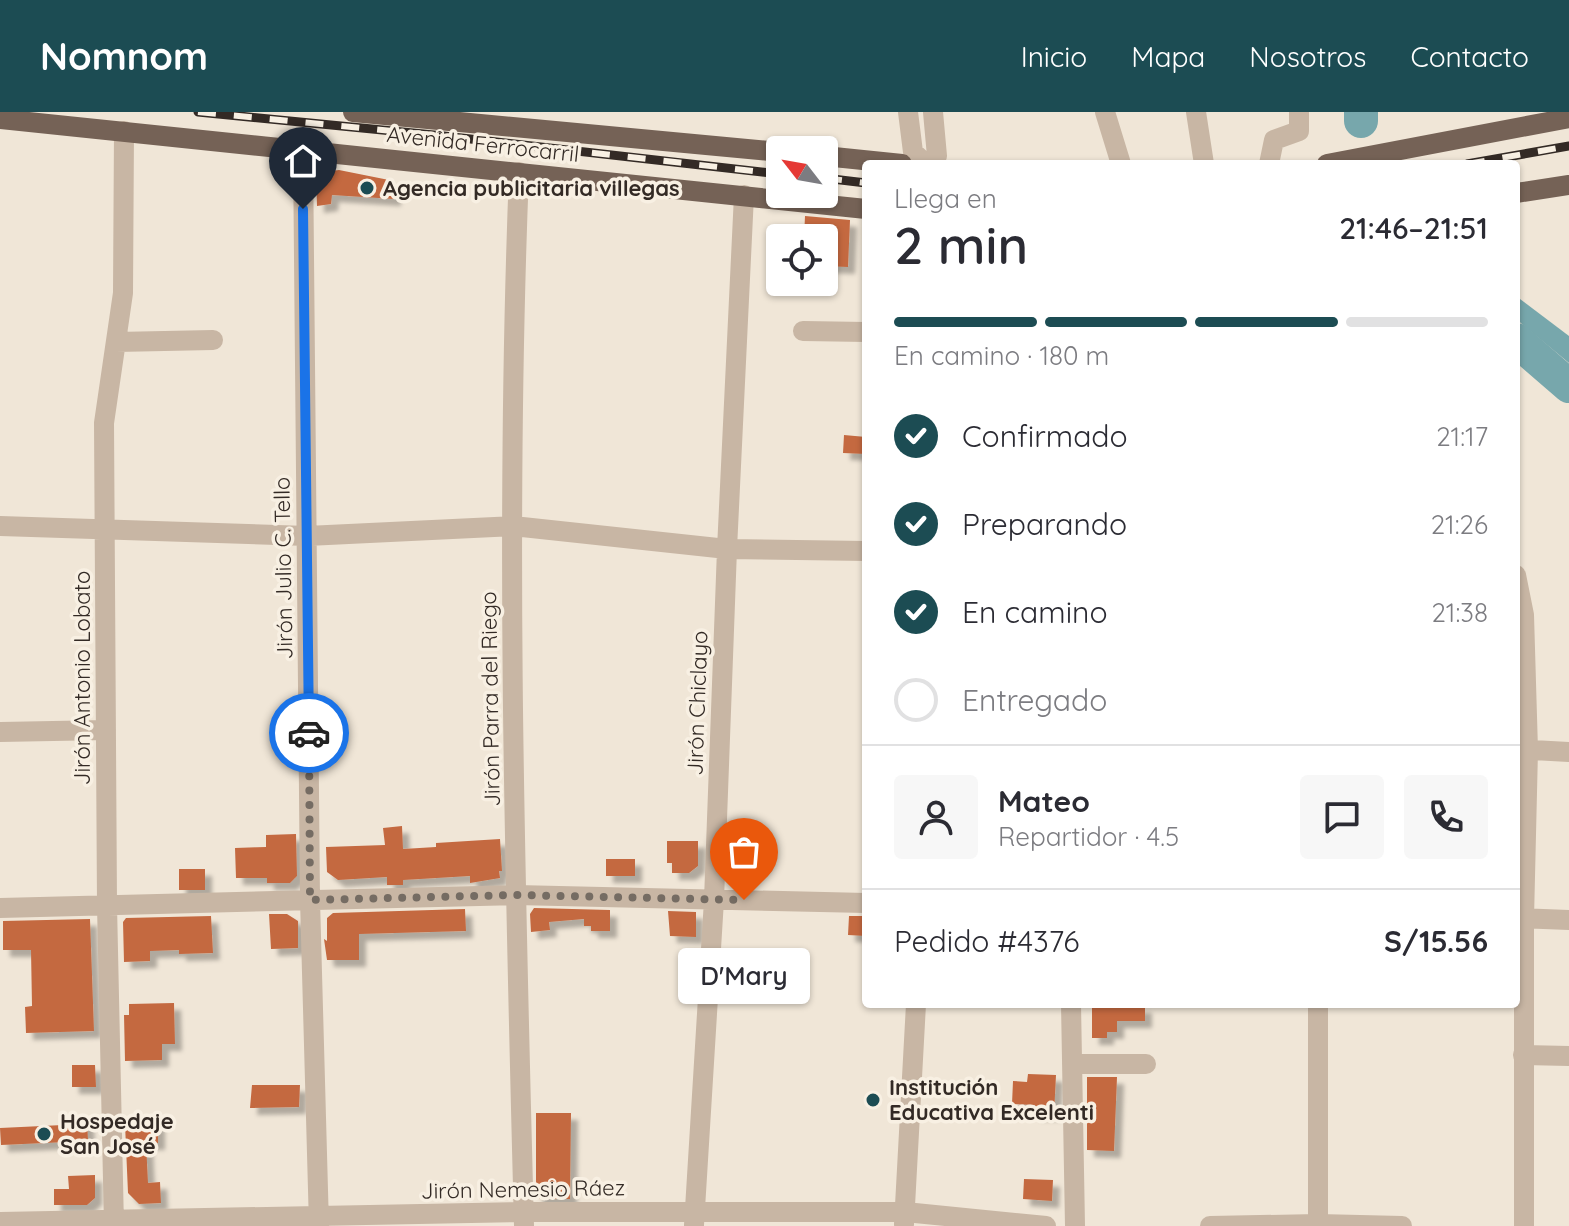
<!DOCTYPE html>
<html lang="es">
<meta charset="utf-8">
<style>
:root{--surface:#fff;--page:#f7f7f7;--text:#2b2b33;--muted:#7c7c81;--line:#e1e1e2;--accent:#1c4c53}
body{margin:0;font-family:Quicksand,sans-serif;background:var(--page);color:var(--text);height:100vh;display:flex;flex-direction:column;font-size:30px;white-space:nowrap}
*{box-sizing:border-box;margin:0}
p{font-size:26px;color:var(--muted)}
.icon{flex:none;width:44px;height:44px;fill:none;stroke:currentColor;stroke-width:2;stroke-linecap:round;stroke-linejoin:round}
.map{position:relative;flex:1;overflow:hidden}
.details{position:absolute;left:862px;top:48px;width:658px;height:848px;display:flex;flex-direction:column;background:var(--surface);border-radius:8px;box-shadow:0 2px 6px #0004}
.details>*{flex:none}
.needle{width:52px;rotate:301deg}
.fabs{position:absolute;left:766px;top:24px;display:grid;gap:16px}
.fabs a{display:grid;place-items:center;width:72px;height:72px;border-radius:8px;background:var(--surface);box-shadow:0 2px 6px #0004;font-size:40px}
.pin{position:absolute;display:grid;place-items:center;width:68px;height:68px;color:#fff;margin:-82px -34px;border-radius:50% 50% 50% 0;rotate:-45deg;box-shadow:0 0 8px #0007}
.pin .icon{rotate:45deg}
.courier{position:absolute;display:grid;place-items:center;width:80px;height:80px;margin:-40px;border:6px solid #1a73e8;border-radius:50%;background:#fff;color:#222;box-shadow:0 2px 10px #0007}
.bubble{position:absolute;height:56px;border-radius:8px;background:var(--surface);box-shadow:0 2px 6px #0004;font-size:26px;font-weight:600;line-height:56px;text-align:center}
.summary em{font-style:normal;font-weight:600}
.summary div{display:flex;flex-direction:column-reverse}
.summary{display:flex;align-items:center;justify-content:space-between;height:136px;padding:0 32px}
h1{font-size:52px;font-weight:600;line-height:60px}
.bar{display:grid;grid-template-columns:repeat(4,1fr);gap:12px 8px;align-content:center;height:96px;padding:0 32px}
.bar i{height:10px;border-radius:6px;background:var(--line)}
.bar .selected{background:var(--accent)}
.bar p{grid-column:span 4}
.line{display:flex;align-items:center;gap:20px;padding:0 32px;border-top:2px solid var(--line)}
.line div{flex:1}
.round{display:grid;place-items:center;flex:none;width:84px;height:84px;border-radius:8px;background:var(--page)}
ol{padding:0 32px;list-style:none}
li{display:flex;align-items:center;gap:24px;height:88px}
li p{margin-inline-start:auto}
li .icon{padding:8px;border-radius:50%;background:var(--accent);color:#fff;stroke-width:4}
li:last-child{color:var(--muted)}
li i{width:44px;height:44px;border:4px solid var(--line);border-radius:50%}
header{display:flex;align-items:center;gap:48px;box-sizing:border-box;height:112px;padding:0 40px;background:var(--accent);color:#fff}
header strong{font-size:38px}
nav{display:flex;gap:44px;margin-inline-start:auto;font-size:28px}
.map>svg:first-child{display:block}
</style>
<header>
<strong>Nomnom</strong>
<nav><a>Inicio</a><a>Mapa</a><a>Nosotros</a><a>Contacto</a></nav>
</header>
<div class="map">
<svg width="1569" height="1114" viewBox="0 0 1569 1114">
<defs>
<filter id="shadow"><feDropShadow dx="7" dy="7" stdDeviation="2" flood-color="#0004"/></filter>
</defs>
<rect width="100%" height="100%" fill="#f0e6d7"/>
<path fill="#77a7ac" d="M1516,184L1569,224V251L1516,207Z"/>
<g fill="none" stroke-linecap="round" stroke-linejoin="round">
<path stroke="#77a7ac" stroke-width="34" d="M1361,0V9
M1516,228L1569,274"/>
</g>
<path fill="#c46941" filter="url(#shadow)" d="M339,58L394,69V87L332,83L331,92L317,94L316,61Z
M805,104L850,108L848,155L824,154V126H804Z
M844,323L866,325V342L843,341Z
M402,714L403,737L436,735V731L500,727L502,759H499L500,766L470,771V764L403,768V773H387V765L338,768L327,760L326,735L385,733L383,716Z
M296,722L297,764L290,771H267V766H236L235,736L266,735V723Z
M667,729H698V754L689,761H672V751H667Z
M606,747H635V764H606Z
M179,757H205V778H179Z
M534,796L610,798V819H591V814H584V807L549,810L550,818L531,820L530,802Z
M465,797L466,819L359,822V848H327L324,827L327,829V806L333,801Z
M668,799L696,800V825L670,824Z
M269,802H287L298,809V836L271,837Z
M211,804L213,841L179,842V838L150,839V849L124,850L123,810L126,806Z
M849,804H866V824L848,823Z
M90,807L94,919L26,921L25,895L32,894L31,838H3V809Z
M174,891L175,932H162V948L125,949L124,903H129V892Z
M1092,894H1145V909H1117V920H1107V926H1092Z
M72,953H95L96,975H72Z
M1028,962L1056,963L1054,1002H1034L1035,993L1012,992L1013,969L1027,970Z
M1087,965H1117L1114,1039L1087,1038Z
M252,973H300L299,995L250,996Z
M536,1001H571L570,1087H536Z
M87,1007L88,1029L1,1033L0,1016L63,1013V1008Z
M158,1010V1031H146L148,1071L160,1070L161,1091L139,1092L128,1081L125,1012Z
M95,1063V1086L87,1093H54V1077H69L68,1064Z
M1024,1067L1053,1068L1052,1089L1023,1087Z"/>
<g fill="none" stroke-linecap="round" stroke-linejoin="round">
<path stroke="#c8b6a4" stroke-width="20" d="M908,0L913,40L926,52
M1105,0L1121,52
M1196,0L1204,52
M303,38L310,788L319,1114
M931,52L937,44L933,0
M1269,52L1274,28L1299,19V0
M519,60C505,411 515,763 524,1114
M803,219L866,220
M116,230L213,228
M0,414L307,424L513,414L727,437L866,439
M1516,463L1524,503L1528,638L1524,807V1114
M0,620L106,618
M1516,637L1569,640
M0,796L516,783L866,791
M1516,806L1569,808
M1071,892L1075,1114
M1318,892V1114
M1523,943L1569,944
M1072,952H1146
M0,1110L523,1100H905L1046,1114
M904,1112L916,892
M694,1113L714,788L727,437L744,83
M114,1114L107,793L104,311L123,181L124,19
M1210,1114L1318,1112L1402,1114"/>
<path stroke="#756256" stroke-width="20" d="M353,0L780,40
M0,7L866,97
M824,44L902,52
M1327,52L1569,6
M1516,81L1569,73"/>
<defs>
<path id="rail" d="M198,0L444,24L780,62
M1467,52L1569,34
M824,66L866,71"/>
</defs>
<use href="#rail" stroke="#332a25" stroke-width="9"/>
<use href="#rail" stroke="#f8f0e3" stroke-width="6" stroke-dasharray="18" stroke-linecap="butt"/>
</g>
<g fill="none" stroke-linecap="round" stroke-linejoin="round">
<path stroke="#756c63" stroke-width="8" stroke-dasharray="0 14.4" d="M309,621L310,788L516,783L744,788"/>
<path stroke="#1a73e8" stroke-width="10" d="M303,97L309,621"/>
</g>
<g fill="#1c4c53" stroke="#f8f0e3" stroke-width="3">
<circle cx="367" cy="76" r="8"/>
<circle cx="873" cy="988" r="8"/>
<circle cx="44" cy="1022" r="8"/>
</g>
<g text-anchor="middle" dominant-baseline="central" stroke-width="7" stroke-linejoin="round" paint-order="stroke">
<g font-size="22" fill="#332a25" stroke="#f8f0e3">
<text transform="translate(483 32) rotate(6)">Avenida Ferrocarril</text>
<text transform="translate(283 456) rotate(-91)">Jirón Julio C. Tello</text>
<text transform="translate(82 566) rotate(-90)">Jirón Antonio Lobato</text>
<text transform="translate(490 587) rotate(-91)">Jirón Parra del Riego</text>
<text transform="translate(697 591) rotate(-88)">Jirón Chiclayo</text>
<text transform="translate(523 1077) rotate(-1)">Jirón Nemesio Ráez</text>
</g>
<g font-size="22" font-weight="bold" fill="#332a25" stroke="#f8f0e3" text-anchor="start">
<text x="383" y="76">Agencia publicitaria villegas</text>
<text x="889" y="975">Institución<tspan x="889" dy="25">Educativa Excelenti</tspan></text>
<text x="60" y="1009">Hospedaje<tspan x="60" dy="25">San José</tspan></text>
</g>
</g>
</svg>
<div class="fabs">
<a><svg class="needle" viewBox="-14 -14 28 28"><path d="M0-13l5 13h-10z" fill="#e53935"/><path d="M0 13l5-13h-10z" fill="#7c7c81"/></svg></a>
<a><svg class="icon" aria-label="locate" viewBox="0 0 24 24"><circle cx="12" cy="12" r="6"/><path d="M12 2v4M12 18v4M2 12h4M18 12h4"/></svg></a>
</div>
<div class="pin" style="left:744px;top:788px;background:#ea580c"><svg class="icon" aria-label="bag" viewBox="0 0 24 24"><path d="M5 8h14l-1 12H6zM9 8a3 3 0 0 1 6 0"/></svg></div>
<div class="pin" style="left:303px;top:97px;background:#1f2937"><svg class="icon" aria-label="home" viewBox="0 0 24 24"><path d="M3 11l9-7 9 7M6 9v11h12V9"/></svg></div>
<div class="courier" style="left:309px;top:621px"><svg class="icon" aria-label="car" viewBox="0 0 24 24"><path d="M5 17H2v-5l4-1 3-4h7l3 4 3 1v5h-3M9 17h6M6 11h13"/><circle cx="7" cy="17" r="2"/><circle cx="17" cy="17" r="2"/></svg></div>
<div class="bubble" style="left:678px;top:836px;width:132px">D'Mary</div>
<section class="details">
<div class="summary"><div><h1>2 min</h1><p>Llega en</p></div><em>21:46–21:51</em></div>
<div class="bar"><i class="selected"></i><i class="selected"></i><i class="selected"></i><i></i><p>En camino · 180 m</p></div>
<ol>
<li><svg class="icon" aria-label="check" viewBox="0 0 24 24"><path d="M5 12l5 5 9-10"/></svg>Confirmado<p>21:17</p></li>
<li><svg class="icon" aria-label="check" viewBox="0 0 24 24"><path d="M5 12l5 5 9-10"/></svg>Preparando<p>21:26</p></li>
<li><svg class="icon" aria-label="check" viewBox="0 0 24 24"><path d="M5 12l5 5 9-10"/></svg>En camino<p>21:38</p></li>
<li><i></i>Entregado</li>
</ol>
<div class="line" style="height:144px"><a class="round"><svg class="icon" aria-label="person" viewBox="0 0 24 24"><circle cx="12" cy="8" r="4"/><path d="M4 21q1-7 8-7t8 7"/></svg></a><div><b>Mateo</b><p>Repartidor · 4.5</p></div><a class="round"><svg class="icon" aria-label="chat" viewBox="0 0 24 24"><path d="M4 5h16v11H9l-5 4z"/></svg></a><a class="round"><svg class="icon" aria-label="phone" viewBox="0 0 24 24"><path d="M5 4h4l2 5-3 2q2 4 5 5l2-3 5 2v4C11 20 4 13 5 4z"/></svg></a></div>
<div class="line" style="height:104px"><div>Pedido #4376</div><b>S/15.56</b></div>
</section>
</div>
